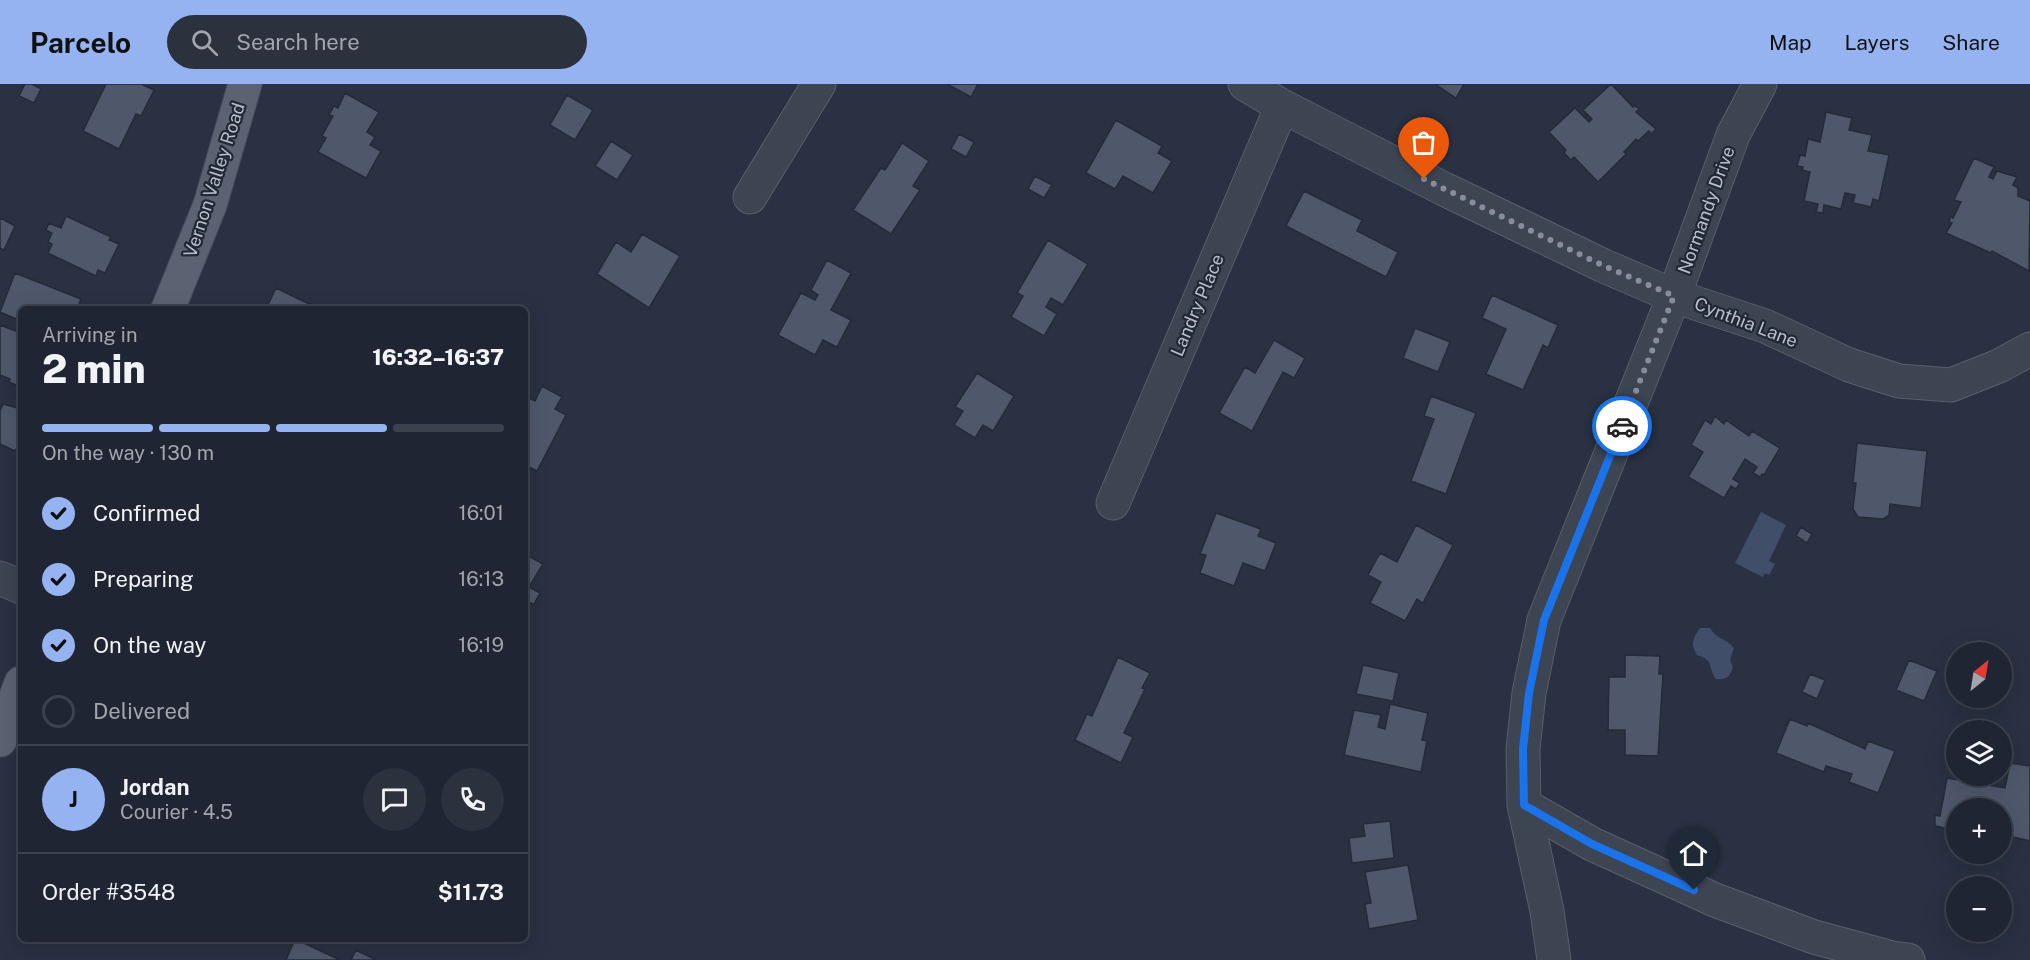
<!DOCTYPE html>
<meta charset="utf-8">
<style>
:root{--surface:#1f2532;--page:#2c313e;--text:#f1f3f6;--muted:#a1a5ac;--line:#3c424d;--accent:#95b2f1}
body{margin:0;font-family:"Public Sans",sans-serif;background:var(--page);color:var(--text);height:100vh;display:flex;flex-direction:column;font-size:22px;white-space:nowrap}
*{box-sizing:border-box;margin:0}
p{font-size:20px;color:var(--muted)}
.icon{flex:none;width:33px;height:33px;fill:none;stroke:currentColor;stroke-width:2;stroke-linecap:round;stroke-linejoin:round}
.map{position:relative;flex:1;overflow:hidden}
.sheet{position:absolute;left:18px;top:222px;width:510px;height:636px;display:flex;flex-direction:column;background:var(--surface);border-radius:9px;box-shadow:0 6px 24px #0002,0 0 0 2px var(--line)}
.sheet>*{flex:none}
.needle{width:39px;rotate:30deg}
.fabs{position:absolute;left:1946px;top:558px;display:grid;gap:12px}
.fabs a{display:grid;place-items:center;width:66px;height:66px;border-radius:50%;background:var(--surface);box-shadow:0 6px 24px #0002,0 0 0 2px var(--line);font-size:30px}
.pin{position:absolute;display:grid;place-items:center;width:51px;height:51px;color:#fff;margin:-62px -26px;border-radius:50% 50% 50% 0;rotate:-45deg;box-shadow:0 0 6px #0007}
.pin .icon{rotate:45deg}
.courier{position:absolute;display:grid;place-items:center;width:60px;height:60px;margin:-30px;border:4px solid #1a73e8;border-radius:50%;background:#fff;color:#222;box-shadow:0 2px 8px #0007}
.summary em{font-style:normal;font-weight:800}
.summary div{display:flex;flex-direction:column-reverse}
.summary{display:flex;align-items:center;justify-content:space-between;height:102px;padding:0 24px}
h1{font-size:39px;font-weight:800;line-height:45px}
.bar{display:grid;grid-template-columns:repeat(4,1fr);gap:9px 6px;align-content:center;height:72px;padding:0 24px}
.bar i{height:8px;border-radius:4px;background:var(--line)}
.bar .active{background:var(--accent)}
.bar p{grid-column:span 4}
.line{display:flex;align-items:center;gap:15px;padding:0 24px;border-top:2px solid var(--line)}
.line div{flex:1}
.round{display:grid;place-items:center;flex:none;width:63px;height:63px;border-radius:32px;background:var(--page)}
ol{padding:0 24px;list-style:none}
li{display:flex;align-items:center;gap:18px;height:66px}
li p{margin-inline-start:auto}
li .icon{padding:6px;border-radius:50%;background:var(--accent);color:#111;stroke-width:4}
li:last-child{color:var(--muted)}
li i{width:33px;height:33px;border:3px solid var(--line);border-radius:50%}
header{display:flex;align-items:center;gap:36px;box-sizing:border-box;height:84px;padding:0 30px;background:var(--accent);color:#111}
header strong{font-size:28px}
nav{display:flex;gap:33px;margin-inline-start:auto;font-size:21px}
.search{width:420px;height:54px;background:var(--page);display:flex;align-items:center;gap:15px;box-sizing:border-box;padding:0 21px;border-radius:33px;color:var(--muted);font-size:22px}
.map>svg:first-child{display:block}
</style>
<header>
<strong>Parcelo</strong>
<div class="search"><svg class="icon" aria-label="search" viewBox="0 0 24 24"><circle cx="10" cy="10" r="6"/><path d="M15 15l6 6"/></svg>Search here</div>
<nav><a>Map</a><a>Layers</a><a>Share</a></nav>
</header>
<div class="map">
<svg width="2030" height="876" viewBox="0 0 2030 876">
<rect width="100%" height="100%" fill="#293142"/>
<path fill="#404e6a" d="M1761,428L1786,441L1769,477L1775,480L1769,491L1765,489L1763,493L1735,479Z
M1700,544H1710C1716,555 1726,554 1734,564L1730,576L1733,583C1730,593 1726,596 1716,595C1707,582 1715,577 1697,571C1690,560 1693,554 1700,544Z"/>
<path fill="#4f586b" stroke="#242b39" stroke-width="1.5" d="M25,0H32L41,5L34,19L19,12Z
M106,0H141L154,6L141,32L136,30L119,65L83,47Z
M947,0H978L971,13Z
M1435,0H1464L1456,14Z
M1611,0L1633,23L1635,22L1639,25L1636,28L1656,45L1651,50L1649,47L1638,57L1636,55L1624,68L1626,70L1598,98L1574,73L1571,76L1564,69L1566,66L1549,48L1575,24L1589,38L1592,35L1583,26Z
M345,9L379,28L367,48L375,53L370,61L381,67L366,94L318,68L326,54L322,52L333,32L329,31L334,22L338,24Z
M567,11L593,26L575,56L550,41Z
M1826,28L1852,34L1849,46L1872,51L1868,67L1889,71L1879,117L1873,115L1871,123L1853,119L1855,111L1845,109L1841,125L1824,121L1823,129L1816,128L1818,120L1804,117L1810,88L1802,86L1803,83L1797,82L1800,71L1805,72L1808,55L1820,58Z
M1116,36L1162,62L1158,69L1172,77L1153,109L1123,92L1115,105L1086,89Z
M959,50L974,58L966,73L951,65Z
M611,57L633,71L617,96L595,82Z
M902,59L929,77L913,102L920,106L891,150L853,126L881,84L885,86Z
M1974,74L1994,83L1989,93L1993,95L1997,87L2017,93L2013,101L2018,104V112L2030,117L2029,187L1992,167L1991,169L1946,149L1952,139L1949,138L1951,132L1953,134L1961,118L1954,116Z
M1035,92L1052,101L1044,114L1028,105Z
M1304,107L1362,136L1357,147L1398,168L1386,193L1286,142Z
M66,132L111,153L109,156L119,160L105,189L98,186L96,192L48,169L52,160L48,158L52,149L46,146L49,139L61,144Z
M0,134L15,142L4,166L0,164Z
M642,150L680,172L649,224L597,190L616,158L631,168Z
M1048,156L1088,180L1063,221L1051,214L1046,223L1057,230L1044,252L1011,233L1023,212L1017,209Z
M827,176L851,189L831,226L851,236L837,263L823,256L815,271L778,251L801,209L815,216L818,211L811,206Z
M15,189L81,215L77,225H21V237L0,228Z
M276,204L320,225H266Z
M1492,211L1558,241L1548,264L1543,261L1523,306L1486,290L1506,245L1482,234Z
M0,241L21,249V303L9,298L10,295L0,291Z
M1415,244L1450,258L1438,288L1403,274Z
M1274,256L1305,274L1294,294L1283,288L1252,347L1219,329L1245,283L1255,289Z
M977,289L1014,312L993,347L983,341L975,354L954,341L963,327L955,323Z
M542,302L562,313L555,325L566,331L537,387L525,381V312L535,317Z
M1431,312L1476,329L1446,410L1411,397L1434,335L1424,332Z
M3,320L21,325V356L15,367L0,360V327Z
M1715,332L1724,340L1726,336L1749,352L1752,347L1780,364L1764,391L1762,390L1760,393L1753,389L1757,383L1745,375L1733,395L1740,399L1736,405L1731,402L1724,414L1688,393L1703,368L1691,361L1705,336L1711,340Z
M1857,359L1927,367L1921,424L1890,420L1889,431L1883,435L1858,433L1853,425L1856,399H1853Z
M1216,429L1261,445L1258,452L1276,459L1265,487L1243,479L1234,502L1200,489L1206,471L1200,470Z
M1416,441L1453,461L1423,519L1417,515L1405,537L1370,519L1381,498L1368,491L1380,469L1397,478Z
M1801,443L1812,450L1807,459L1796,452Z
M525,470L543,480L529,503L540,509L534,520L525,517Z
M1625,571L1660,572L1659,590H1663L1658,672L1625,671V646H1608L1609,593H1625Z
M1118,573L1150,589L1142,604L1145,605L1124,649L1133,653L1121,679L1075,656L1087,630L1092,632Z
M1909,576L1937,587L1924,617L1896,606Z
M1363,581L1399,589L1393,617L1356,610Z
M1810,590L1825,596L1817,615L1802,608Z
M1390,620L1428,629L1422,656L1427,657L1421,688L1344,671L1354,626L1381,631L1378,643L1385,645Z
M1790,635L1807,642L1808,639L1865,665L1868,657L1895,667L1878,709L1849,698L1852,690L1826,682L1824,688L1776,669Z
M2010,679L2030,682V757L2001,750V724H1956V746L1935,742V731L1940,732L1947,694L2005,704Z
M1390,737L1394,774L1352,779L1349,754L1365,752L1363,740Z
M1408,781L1418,836L1369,845L1365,820L1371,819L1365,788Z
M295,855L340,876H286Z
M356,866L376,876H351Z"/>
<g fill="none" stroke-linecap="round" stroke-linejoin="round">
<defs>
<path id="minor" d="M1245,0L1282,22L1444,105L1604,182L1674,212L1765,242L1849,281L1899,297L1951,301L1999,282L2030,265
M750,113L819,0
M1113,419L1282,22
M0,494L21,503
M1524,721L1592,760L1715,816L1814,853L1892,874L1908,876
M1554,876L1547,827L1524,721L1523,665L1529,609L1544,536L1674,212L1733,51L1760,0"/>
<path id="major" d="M168,225L210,121L245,0
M0,656L21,599"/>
</defs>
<use href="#minor" stroke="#585f6c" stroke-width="35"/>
<use href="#major" stroke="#474d5b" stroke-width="35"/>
<use href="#minor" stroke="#3d4452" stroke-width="33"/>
<use href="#major" stroke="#5b6372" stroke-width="33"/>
</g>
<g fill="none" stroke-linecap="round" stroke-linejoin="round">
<path stroke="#878d9c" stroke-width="6" stroke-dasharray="0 10.8" d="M1424,95L1604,182L1674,212L1622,342"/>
<path stroke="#1a73e8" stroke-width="8" d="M1622,342L1544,536L1529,609L1523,665L1524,721L1592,760L1694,806"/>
</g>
<g text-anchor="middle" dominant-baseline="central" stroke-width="4.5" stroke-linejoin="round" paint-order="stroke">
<g font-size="18" fill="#babfcc" stroke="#212937">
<text transform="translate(214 96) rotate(-72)">Vernon Valley Road</text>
<text transform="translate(1706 126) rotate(-70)">Normandy Drive</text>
<text transform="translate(1197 221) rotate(-67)">Landry Place</text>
<text transform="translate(1746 238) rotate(21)">Cynthia Lane</text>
</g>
</g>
</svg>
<div class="fabs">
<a><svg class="needle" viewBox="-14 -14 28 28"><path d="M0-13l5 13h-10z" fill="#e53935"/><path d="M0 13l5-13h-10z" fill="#a1a5ac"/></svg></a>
<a><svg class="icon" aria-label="layers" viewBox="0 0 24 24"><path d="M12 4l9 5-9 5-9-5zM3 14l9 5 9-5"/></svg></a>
<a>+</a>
<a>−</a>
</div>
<div class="pin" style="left:1424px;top:95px;background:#ea580c"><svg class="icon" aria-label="bag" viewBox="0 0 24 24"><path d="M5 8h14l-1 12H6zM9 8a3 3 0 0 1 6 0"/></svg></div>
<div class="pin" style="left:1694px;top:806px;background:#1f2937"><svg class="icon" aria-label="home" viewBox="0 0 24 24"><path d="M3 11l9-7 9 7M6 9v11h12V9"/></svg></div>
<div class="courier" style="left:1622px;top:342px"><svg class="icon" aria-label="car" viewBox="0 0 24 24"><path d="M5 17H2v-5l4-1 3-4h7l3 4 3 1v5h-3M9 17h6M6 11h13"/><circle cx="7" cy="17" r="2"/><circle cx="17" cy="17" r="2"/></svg></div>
<section class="sheet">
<div class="summary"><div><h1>2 min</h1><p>Arriving in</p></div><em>16:32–16:37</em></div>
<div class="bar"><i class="active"></i><i class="active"></i><i class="active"></i><i></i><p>On the way · 130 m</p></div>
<ol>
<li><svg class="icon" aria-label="check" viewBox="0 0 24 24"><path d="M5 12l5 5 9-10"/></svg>Confirmed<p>16:01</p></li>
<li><svg class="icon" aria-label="check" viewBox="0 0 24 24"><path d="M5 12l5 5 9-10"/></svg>Preparing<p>16:13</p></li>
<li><svg class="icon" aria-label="check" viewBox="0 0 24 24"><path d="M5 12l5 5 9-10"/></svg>On the way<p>16:19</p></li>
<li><i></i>Delivered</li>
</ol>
<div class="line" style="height:108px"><b class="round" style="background:var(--accent);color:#111">J</b><div><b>Jordan</b><p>Courier · 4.5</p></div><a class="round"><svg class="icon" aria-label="chat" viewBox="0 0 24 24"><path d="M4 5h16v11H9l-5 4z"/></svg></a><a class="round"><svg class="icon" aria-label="phone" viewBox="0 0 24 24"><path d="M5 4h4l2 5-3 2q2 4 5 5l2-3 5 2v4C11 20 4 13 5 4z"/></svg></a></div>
<div class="line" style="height:78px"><div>Order #3548</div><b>$11.73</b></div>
</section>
</div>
